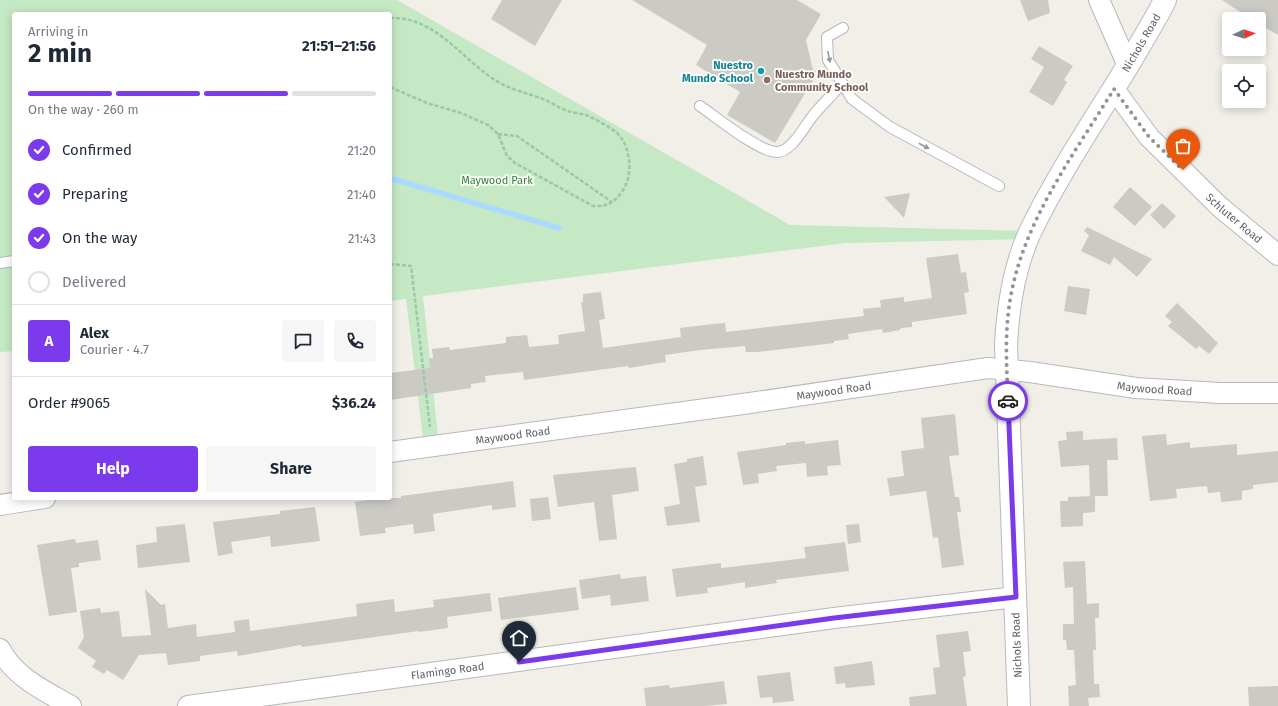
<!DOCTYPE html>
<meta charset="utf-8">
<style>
:root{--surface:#fff;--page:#f6f6f7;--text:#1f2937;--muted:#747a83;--line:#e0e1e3;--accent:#7c3aed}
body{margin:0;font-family:"Fira Sans",sans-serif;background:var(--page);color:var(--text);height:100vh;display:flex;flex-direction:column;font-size:15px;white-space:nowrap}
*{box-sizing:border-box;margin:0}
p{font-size:13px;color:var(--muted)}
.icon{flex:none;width:22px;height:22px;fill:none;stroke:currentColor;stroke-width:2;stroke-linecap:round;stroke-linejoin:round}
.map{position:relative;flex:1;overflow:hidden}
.side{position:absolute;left:12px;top:12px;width:380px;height:488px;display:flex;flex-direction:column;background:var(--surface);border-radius:4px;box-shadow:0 2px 10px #0003}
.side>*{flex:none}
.needle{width:26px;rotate:86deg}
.buttons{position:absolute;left:1222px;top:12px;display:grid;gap:8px}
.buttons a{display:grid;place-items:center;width:44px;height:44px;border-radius:4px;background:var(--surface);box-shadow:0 2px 10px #0003;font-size:20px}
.pin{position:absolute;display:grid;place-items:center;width:34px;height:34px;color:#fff;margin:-41px -17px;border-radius:50% 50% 50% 0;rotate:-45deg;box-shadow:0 0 4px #0007}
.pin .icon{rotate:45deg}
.courier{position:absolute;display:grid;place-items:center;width:40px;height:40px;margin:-20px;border:3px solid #7c3aed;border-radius:50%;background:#fff;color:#222;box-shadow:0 1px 5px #0007}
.headline em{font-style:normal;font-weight:700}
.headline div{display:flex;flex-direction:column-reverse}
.headline{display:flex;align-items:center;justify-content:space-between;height:68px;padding:0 16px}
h1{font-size:26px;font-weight:700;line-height:30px}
.bar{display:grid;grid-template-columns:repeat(4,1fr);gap:6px 4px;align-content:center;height:48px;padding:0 16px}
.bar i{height:5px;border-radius:3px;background:var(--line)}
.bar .active{background:var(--accent)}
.bar p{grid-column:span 4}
.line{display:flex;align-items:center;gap:10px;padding:0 16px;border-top:1px solid var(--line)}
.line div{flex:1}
.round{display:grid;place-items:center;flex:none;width:42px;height:42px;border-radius:4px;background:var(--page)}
ol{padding:0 16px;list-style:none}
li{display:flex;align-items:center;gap:12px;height:44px}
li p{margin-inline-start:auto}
li .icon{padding:4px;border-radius:50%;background:var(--accent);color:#fff;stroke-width:4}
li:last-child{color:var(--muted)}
li i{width:22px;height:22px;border:2px solid var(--line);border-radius:50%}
.action{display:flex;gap:8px;margin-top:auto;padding:8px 16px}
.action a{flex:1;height:46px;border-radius:4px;background:var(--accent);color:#fff;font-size:16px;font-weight:700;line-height:46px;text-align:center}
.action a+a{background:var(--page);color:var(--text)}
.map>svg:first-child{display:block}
</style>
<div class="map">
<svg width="1278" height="706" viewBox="0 0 1278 706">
<rect width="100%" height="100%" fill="#f1efe8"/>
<path fill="#c5e8c5" d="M0,0H397L790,225L1030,231L1028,239L846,243L423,296L439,445L424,447L406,299L390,301V14H14V351L0,352Z"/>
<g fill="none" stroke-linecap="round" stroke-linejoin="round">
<path stroke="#aadaff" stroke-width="5.5" d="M390,178L559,228"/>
</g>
<path fill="#cccac5" d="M502,0H562L535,46L491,19Z
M632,0H797L821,14L806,40L813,70L818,72L775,143L727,115L740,92L696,65L707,45Z
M1020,0H1048L1050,13L1028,21Z
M1222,0H1278V35L1259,24V19H1251Z
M1039,46L1073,66L1064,80L1067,82L1053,106L1029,92L1044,67L1031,59Z
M1130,187L1152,207L1135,226L1113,207Z
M910,193L904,218L884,197Z
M1162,203L1176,216L1164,229L1150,215Z
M1087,227L1152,259L1137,277L1114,257L1110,265L1081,251L1089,235L1084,231Z
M958,254L961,273L966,272L969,292L964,293L967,314L912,322V327L901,328L900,330L883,333L882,329L848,334L849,339L834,341V343L757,352H746L745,346L700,350L665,355L666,362L629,368L628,366L524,380L523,372L485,376L486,382L471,384V388L390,400V373L430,368L429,358H433L432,349L449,347L450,350L506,343V337L527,335L529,347L559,344L558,335L585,331L581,302H583V294L601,292L605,319L599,320L603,348L681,337L680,328L713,324L725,323L726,332L864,316L863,309L881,307L880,300L904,297V302L932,298L926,258Z
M1068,286L1090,289L1086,315L1064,311Z
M1177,303L1218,343L1209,354L1199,346L1196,349L1168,326L1172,322L1165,316Z
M955,414L959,455L949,456L955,497H959L961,512H957L964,565L942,568L938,537L933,538L926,491L890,496L887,478L904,476L901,451L924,448L921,418Z
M1083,431V440L1117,438L1118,460H1107L1108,496H1090L1089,465L1061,467L1058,441L1067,440L1066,432Z
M1166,434L1167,445L1190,442V448L1237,444V455L1278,451V482L1253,485V489L1242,491V500L1221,502L1220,492L1208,493L1207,486L1176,489L1177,498L1150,501L1142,436Z
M838,440L841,465L827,466L828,475L807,477L806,463L776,466L777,471L758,474L759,483L743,485L737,452L786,445V443L805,441V444Z
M703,456L707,485L695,487L700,522L667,526L664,507L680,504L674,464L687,462V459Z
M636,467L639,491L612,495L617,539L599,541L594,502L558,507L553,475Z
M513,481L516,507L492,510V505L433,514L435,531L414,534L413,524L385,528L386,533L360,536L355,502L379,498H401V496Z
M1095,496V512L1083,513V526L1061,527L1060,501H1068V497Z
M548,497L551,519L532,521L530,499Z
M315,507L320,541L271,547L270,536L231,542L233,553L218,556L213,522L280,514V511Z
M185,524L190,562L138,568L136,545L157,542L156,527Z
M859,524L861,542L848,544L846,525Z
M75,539L76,543L98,540L101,560L79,563V567L71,568L77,612L49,616L37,545Z
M845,542L849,571L776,580L777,583L745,588V582L707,588L708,593L676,597L672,569L721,563V568L806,558L804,547Z
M1085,561L1087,604L1099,603V618H1095L1096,650H1093L1094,684H1099L1100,697L1088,698L1089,706H1069L1068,686L1076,685L1074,650H1067L1066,640H1063V624H1074L1073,587L1065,588L1063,562Z
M620,574L621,579L646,576L649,601L611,606L610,595L582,599L579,580Z
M576,587L579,610L501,620L498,598Z
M145,589L161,605L165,604L168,628L196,624L197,637L235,632L234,621L249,619L250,631L357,616L356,604L394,599L395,612L434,607L433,600L490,593L492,611L447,617L448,628L419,632V631L302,647L301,645L238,656L237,651L200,656V661L168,665L166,653L139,655L123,680L107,670L104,674L92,667L96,661L78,648L84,637L80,611L100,608L101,613L119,611L122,637L151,635Z
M968,631L971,651L963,652L966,676L963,677L967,706H910L909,697L936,694L933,668L940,667L936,635Z
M872,661L875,685L846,688L845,683L836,684L834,667Z
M790,672L794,701L773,703L772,697L760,698L757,676Z
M724,681L727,704L705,706H646L644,688L669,685L670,688Z
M1278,686V706H1249L1248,687Z"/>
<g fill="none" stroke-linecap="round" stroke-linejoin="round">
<defs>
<path id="lane" d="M843,28L827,37L828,60L852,99L890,127L999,186
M700,106C716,117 758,151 776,152C791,153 804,127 812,117C821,105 833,95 842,83
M0,263L14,261"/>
<g id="street">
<path d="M1099,0L1128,66"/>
<path id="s1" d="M1114,89L1149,137L1220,207L1278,255"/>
<path id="s2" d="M390,452L750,403L988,368L1030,372L1136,388L1220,393H1278"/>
<path d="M0,505L45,498"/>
<path d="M0,649C14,677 45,691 71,706"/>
<path id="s3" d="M188,706L834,618L1016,597"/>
</g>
<g id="secondary">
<path id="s4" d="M1019,706L1006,345C1008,306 1014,266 1031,230C1061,168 1102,110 1137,50C1146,34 1157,17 1165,0"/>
</g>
</defs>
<use href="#lane" stroke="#b5b8bc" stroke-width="12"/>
<use href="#street" stroke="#b5b8bc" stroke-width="22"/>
<use href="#secondary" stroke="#b6babf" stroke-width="24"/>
<path stroke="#9cc7a9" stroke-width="2.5" stroke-dasharray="4 2" stroke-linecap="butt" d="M390,18C437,16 464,63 500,83C513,90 527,93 540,98C550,101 558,108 568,111C573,113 580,113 586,115C592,117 615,130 619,135C631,149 633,175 623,190C615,202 608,207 593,206L515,163L507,156L498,134L488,125L461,113L427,103L390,87
M498,134L517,136L612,202
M390,264L411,266L430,427"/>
<use href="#lane" stroke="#fff" stroke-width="10"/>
<use href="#street" stroke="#fff" stroke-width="20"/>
<use href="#secondary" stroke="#fff" stroke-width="22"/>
</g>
<defs><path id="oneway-solid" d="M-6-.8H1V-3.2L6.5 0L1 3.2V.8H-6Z"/></defs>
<g fill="#979a9d">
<use href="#oneway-solid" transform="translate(829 57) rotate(78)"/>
<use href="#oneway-solid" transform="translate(924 146) rotate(28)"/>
</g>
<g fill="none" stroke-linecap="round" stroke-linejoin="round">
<path stroke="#929495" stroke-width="4" stroke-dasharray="0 7.2" d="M1008,401C1007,373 1005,344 1008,316C1016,231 1071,159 1114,89L1149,137L1183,170"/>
<path stroke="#7c3aed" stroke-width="5" d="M519,662L834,618L1016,597L1008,401"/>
</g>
<circle fill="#0f9aa8" stroke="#fff" stroke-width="1.5" cx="761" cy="71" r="4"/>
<circle fill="#8d6e63" stroke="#fff" stroke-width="1.5" cx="767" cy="80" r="4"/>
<g text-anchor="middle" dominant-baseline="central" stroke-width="3.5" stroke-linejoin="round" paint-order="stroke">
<g font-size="11" fill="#5f6368" stroke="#fff">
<text stroke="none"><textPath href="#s4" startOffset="697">Nichols Road</textPath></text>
<text stroke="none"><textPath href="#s1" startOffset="177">Schluter Road</textPath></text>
<text stroke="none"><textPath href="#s2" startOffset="772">Maywood Road</textPath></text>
<text stroke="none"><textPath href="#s2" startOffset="448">Maywood Road</textPath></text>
<text stroke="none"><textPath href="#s2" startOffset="124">Maywood Road</textPath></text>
<text transform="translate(1017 645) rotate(-92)">Nichols Road</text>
<text stroke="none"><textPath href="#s3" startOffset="262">Flamingo Road</textPath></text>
</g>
<g font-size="11" font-weight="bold" fill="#0d838f" stroke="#fff" text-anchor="end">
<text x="753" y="65">Nuestro<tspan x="753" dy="13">Mundo School</tspan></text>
</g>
<g font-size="11" font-weight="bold" fill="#785e54" stroke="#fff" text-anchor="start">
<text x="775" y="74">Nuestro Mundo<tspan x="775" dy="13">Community School</tspan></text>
</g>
<g font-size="11" fill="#348238" stroke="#fff">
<text x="497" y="180">Maywood Park</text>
</g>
</g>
</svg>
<div class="buttons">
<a><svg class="needle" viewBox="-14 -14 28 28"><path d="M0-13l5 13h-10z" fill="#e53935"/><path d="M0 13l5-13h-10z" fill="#747a83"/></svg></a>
<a><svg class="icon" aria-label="locate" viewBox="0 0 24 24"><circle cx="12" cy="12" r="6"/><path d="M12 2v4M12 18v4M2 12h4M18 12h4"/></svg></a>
</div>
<div class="pin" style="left:1183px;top:170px;background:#ea580c"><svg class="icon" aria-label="bag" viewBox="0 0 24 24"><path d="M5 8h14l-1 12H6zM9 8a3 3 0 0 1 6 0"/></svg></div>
<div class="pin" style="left:519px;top:662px;background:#1f2937"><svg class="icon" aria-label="home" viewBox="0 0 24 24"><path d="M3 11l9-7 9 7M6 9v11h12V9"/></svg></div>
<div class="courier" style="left:1008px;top:401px"><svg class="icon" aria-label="car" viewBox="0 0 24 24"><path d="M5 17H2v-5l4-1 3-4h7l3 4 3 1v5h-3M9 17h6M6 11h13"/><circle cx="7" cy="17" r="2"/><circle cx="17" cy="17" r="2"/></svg></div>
<section class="side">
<div class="headline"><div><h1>2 min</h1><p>Arriving in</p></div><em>21:51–21:56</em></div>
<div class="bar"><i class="active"></i><i class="active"></i><i class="active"></i><i></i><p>On the way · 260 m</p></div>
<ol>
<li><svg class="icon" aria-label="check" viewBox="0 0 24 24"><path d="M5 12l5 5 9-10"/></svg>Confirmed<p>21:20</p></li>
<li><svg class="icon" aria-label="check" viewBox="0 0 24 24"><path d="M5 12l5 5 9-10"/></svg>Preparing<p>21:40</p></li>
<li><svg class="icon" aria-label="check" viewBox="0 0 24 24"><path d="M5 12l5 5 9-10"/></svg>On the way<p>21:43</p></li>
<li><i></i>Delivered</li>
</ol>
<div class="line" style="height:72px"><b class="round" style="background:var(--accent);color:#fff">A</b><div><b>Alex</b><p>Courier · 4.7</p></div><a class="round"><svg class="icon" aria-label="chat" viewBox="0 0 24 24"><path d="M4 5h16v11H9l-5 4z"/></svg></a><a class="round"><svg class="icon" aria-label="phone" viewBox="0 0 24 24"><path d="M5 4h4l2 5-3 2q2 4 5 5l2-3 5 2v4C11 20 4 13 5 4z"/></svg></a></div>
<div class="line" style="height:52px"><div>Order #9065</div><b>$36.24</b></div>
<div class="action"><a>Help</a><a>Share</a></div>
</section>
</div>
